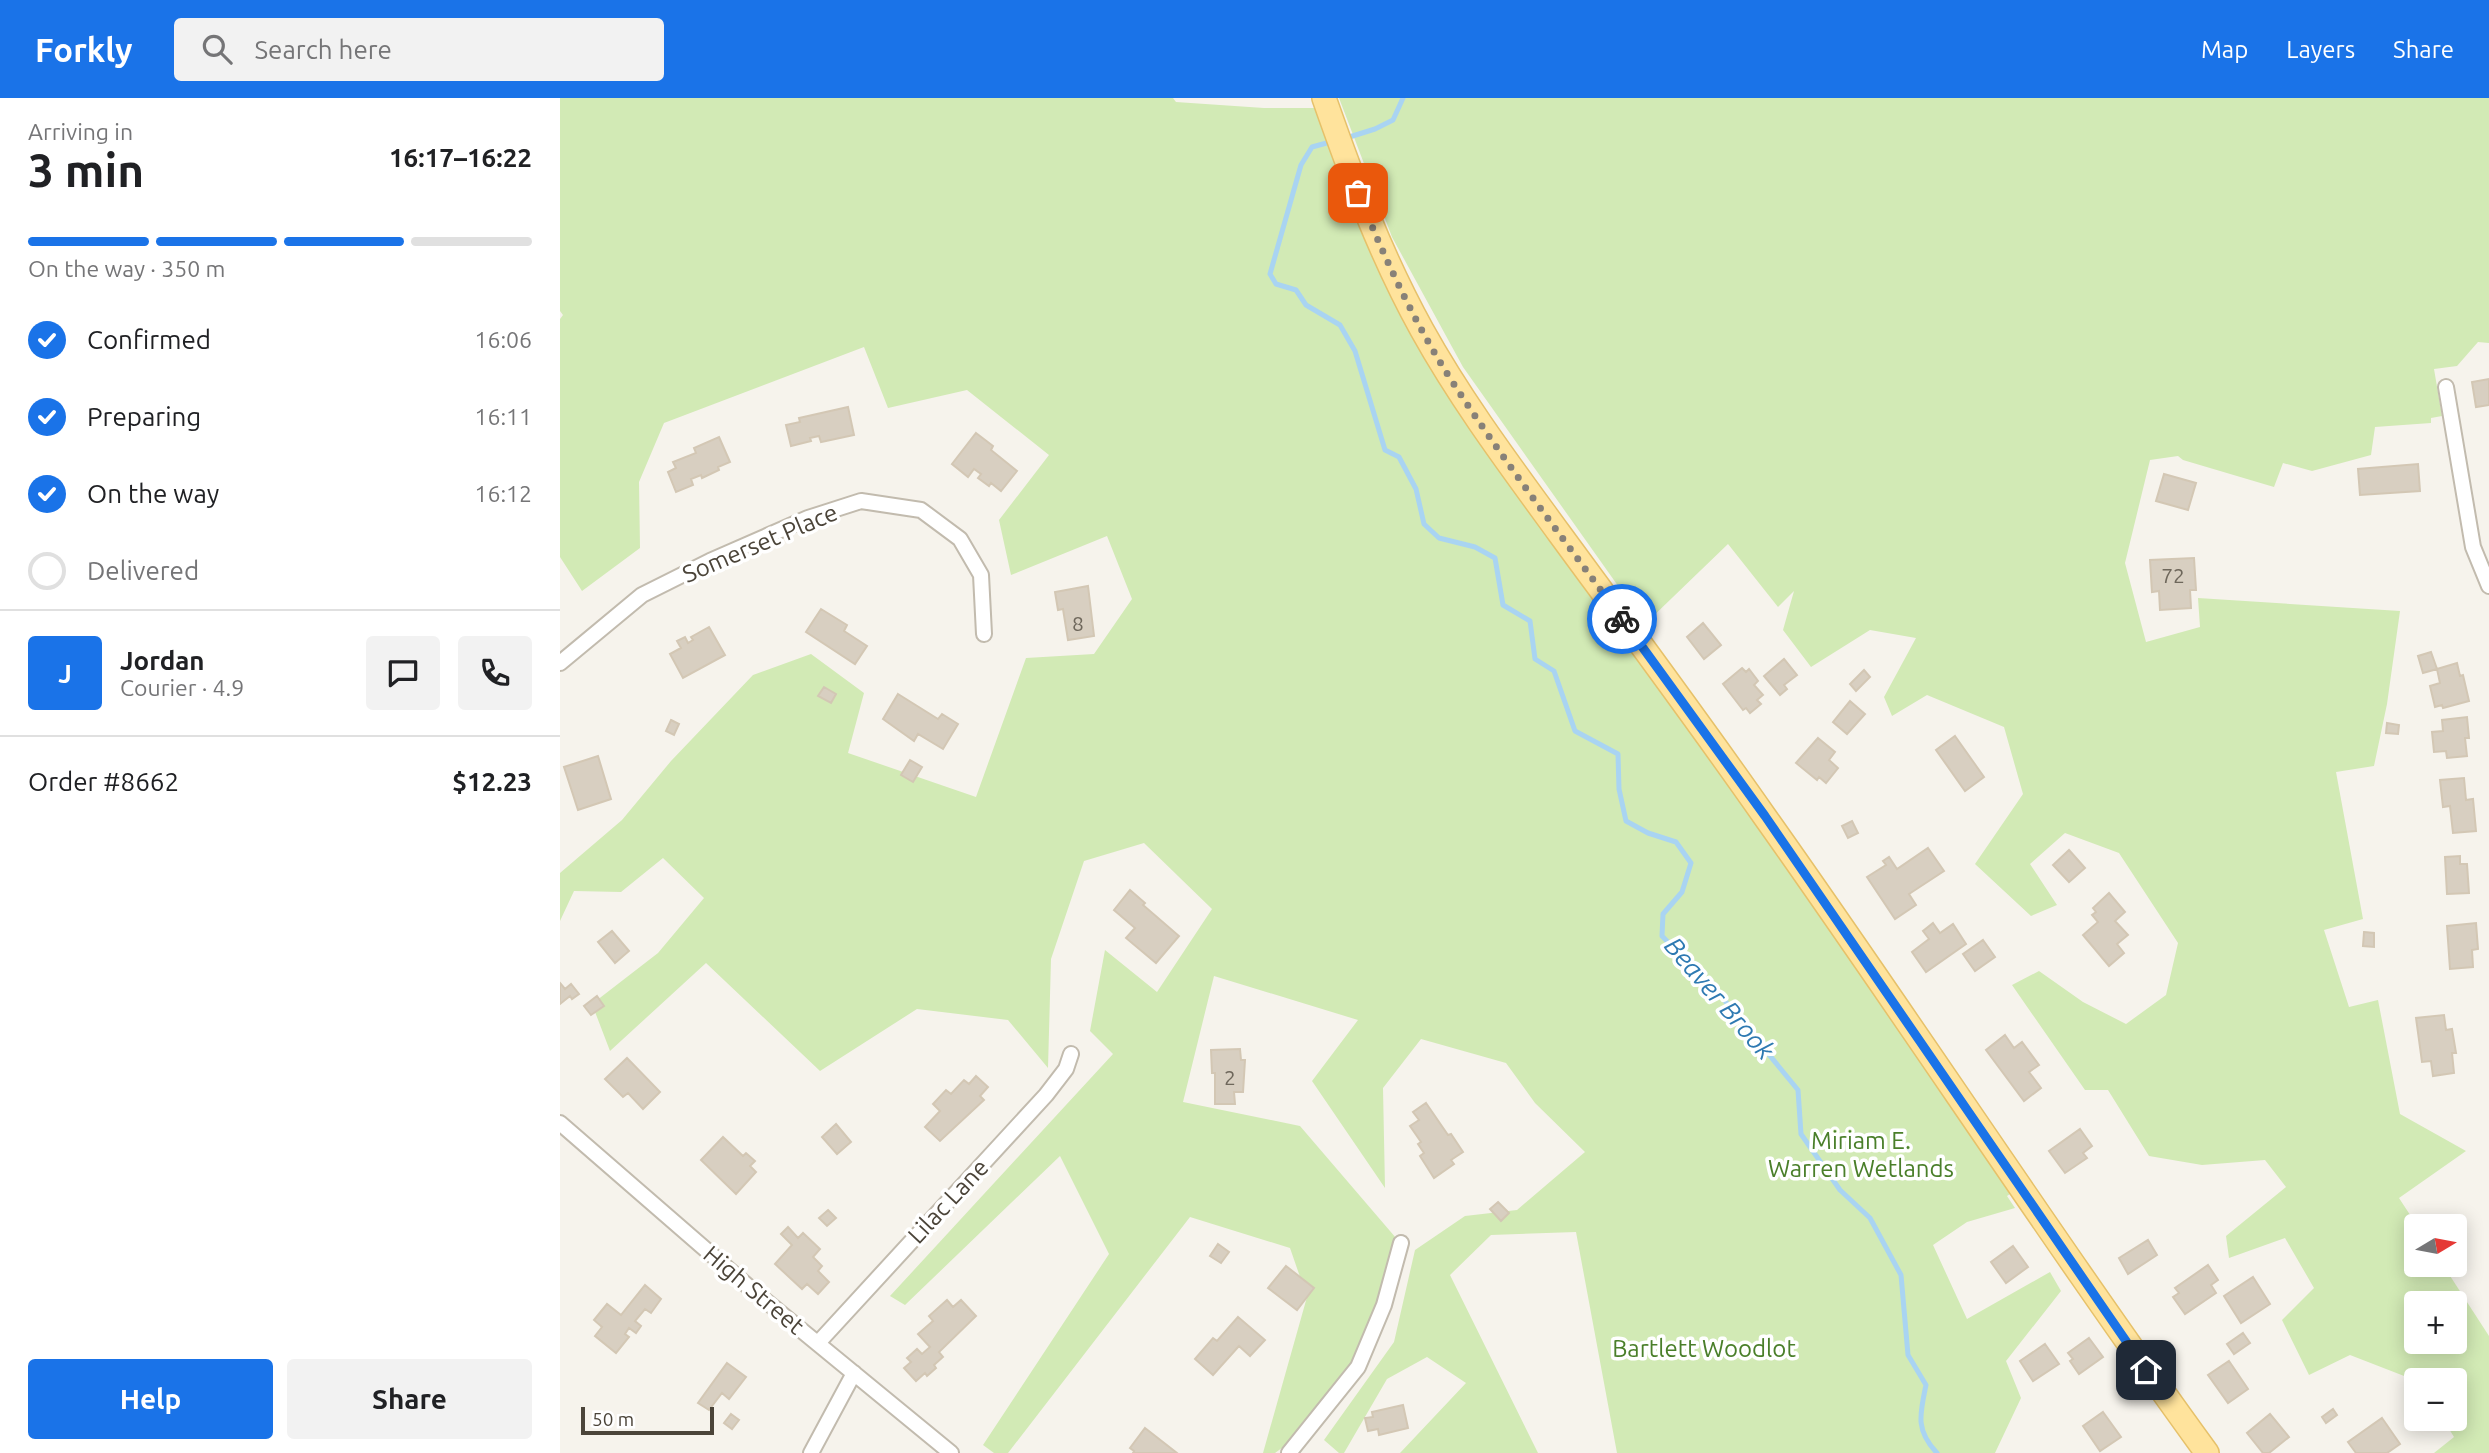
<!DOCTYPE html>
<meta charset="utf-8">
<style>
:root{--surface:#fff;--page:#f2f2f2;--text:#202124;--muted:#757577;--line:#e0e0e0;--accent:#1a73e8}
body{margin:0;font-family:Ubuntu,sans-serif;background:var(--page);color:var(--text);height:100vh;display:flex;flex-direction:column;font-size:26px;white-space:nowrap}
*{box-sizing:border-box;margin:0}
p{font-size:23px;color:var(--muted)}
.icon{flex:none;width:38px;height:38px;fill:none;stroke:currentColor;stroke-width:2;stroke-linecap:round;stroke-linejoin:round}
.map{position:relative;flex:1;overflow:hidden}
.panel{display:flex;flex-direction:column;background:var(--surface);width:560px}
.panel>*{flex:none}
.needle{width:46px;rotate:80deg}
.tools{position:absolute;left:1844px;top:1116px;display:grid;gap:14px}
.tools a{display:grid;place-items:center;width:63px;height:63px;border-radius:7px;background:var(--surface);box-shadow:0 4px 18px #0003;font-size:35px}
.scale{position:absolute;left:21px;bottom:18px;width:133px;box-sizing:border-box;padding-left:7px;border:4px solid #4b4439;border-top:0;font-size:19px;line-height:24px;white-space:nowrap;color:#4b4439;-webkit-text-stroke:5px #fff;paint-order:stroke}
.pin{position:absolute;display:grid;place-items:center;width:60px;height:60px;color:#fff;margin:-30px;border-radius:14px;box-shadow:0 4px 10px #0006}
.courier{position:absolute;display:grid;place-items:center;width:70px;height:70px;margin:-35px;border:5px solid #1a73e8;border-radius:50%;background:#fff;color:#222;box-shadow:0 2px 9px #0007}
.headline em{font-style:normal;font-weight:700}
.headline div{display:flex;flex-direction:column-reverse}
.headline{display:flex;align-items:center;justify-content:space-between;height:119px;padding:0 28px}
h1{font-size:46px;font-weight:700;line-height:52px}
.bar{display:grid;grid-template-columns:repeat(4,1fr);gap:10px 7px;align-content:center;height:84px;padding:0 28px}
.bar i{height:9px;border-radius:5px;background:var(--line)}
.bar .active{background:var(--accent)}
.bar p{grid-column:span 4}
.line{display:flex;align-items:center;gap:18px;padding:0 28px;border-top:2px solid var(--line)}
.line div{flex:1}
.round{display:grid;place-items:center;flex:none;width:74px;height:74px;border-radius:7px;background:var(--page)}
ol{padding:0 28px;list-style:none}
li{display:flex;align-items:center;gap:21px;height:77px}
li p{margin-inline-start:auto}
li .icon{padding:7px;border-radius:50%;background:var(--accent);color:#fff;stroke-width:4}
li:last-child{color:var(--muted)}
li i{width:38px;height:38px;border:4px solid var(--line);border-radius:50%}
.primary-button{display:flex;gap:14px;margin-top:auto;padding:14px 28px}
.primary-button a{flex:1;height:80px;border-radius:7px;background:var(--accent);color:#fff;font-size:28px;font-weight:700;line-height:80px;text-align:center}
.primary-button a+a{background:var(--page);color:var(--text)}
header{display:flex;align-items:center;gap:42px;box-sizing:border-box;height:98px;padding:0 35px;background:var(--accent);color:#fff}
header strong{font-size:33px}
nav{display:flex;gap:38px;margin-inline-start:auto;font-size:24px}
.search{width:490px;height:63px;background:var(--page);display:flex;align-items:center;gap:18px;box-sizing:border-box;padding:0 24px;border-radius:7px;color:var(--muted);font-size:26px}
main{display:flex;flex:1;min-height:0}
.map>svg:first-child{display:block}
</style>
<header>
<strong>Forkly</strong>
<div class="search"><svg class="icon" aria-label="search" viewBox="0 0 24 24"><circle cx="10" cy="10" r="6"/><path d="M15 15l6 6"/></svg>Search here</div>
<nav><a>Map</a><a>Layers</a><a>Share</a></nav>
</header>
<main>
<section class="panel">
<div class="headline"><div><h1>3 min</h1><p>Arriving in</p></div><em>16:17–16:22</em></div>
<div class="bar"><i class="active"></i><i class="active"></i><i class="active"></i><i></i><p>On the way · 350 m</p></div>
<ol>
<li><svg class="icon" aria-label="check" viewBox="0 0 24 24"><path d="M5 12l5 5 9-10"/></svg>Confirmed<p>16:06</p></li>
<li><svg class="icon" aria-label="check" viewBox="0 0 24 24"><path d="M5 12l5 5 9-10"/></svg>Preparing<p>16:11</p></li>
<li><svg class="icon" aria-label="check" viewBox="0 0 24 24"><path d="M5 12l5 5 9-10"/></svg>On the way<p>16:12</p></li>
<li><i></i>Delivered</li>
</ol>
<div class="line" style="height:126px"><b class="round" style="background:var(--accent);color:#fff">J</b><div><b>Jordan</b><p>Courier · 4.9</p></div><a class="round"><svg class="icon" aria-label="chat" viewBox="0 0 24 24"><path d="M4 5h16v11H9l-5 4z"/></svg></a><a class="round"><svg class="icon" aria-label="phone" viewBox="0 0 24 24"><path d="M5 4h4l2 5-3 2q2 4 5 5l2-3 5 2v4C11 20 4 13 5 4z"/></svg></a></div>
<div class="line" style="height:91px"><div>Order #8662</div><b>$12.23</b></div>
<div class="primary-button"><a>Help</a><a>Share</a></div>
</section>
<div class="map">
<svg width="1929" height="1355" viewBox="0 0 1929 1355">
<rect width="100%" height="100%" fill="#f6f3ec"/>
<path fill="#d2eab5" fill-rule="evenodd" d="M0,0H613L616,4L704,10H768L839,189L1459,1090L1447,1098L1455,1110L1407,1124L1373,1147L1407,1221L1490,1174L1501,1193L1446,1263L1461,1300L1435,1355H1057L1016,1134L931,1137L890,1177L978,1355H840L906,1285L867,1259L827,1281L784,1355H779L764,1342L834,1244L855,1152L905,1118L957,1112L1025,1054L975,1005L946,965L861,941L823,990L825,1090L752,983L798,922L654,878L623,1004L740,1028L836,1140L824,1207L798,1269L745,1333L715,1355H703L747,1199L730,1150L630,1119L448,1355H434L423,1347L549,1156L500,1058L345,1207L330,1198L553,956L530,933L545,852L597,894L652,811L584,745L524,763L491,861L488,970L448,922L357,911L260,973L146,865L50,953L32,906L98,855L144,800L103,760L61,794L14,793L0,823V775L62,722L111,663L193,577L251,556L304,595L288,655L416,699L466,560L534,556L572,501L547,438L451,477L439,422L489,357L407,292L328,310L304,249L104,325L79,384L80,450L22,493L0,459V221L3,217L0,213Z
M779,0H1929V245L1918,244L1897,268L1874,271L1882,318L1871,320V325L1815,329L1811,357L1752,373L1723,365L1714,389L1623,362L1618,358L1590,362L1565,465L1586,544L1640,529L1638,500L1840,513L1827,606L1814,668L1776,674L1803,821L1764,832L1789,909L1818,902L1840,1016L1906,1053L1839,1100L1858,1129L1857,1167H1883L1929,1238V1355H1874L1894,1339L1883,1321H1895V1283H1857L1790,1257L1749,1277L1722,1222L1754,1190L1725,1140L1669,1160L1666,1138L1726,1089L1705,1062L1642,1067L1589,1058L1548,992H1525L1452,887L1479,873L1523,904L1566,926L1606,897L1618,845L1559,755L1505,735L1470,766L1497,807L1471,818L1415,766L1463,696L1444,629L1367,597L1332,618L1324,599L1356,540L1310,532L1251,569L1223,532L1234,493L1218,509L1168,446L1085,526L903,269L832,139ZM1857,1206H1895V1244H1857Z"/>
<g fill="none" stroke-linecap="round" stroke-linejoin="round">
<path stroke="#a9d4f2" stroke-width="5" d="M783,41L815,31L833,22L843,0
M774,43L752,49L741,67L710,176L716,186L736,192L746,207L780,227L795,253L825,352L839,359L856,391L864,426L879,440L915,449L935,460L943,507L970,523L975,561L994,573L1015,633L1058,656L1059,691L1066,723L1088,735L1116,744L1131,765L1122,794L1103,816L1102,838L1161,898L1238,992L1241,1036L1280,1092L1310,1120L1341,1177L1348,1257L1366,1287C1360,1316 1355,1332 1377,1355"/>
</g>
<path fill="#d8cfc1" stroke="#d3c7b4" stroke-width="2" d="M1929,281V307L1916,309L1912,284Z
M288,309L294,337L261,344L259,338L250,340L251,343L231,348L226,327L240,324L239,320Z
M416,335L433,348L431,352L457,373L441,393L431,385L429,388L418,380L421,376L414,371L408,379L392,366Z
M159,339L170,364L158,369L159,372L142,380L141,377L131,381L133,387L116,394L108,374L116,370L113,364L136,355L134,350Z
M1858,366L1860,393L1800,397L1798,371Z
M1604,376L1636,385L1628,412L1596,403Z
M1634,460L1636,492H1630L1631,510L1600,512L1599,493L1592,494L1590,462Z
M528,488L534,538L508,542L503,511L498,512L495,494Z
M261,511L287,527L284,533L307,548L295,566L246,534Z
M1143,525L1161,547L1144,561L1127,539Z
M149,529L165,557L123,580L110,556L121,550L117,543L125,539L128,545L133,542L131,539Z
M1871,554L1877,571L1863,575L1858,558Z
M1224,561L1237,577L1224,587L1227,591L1220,597L1204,578Z
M1897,565L1900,578L1903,577L1909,603L1883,610L1882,607L1875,609L1870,588L1880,585L1877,571Z
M1182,570L1186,574L1189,571L1198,583L1194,587L1203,597L1197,602L1201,606L1190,615L1186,610L1183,612L1163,586Z
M1304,572L1310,579L1296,593L1290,586Z
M264,589L276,596L271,605L258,598Z
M338,596L378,621L382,616L398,626L383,651L358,636L354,643L323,621Z
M1290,603L1305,616L1287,636L1273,624Z
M1907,619L1909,640H1905L1907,658L1887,660L1886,653L1874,654L1872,634L1883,633L1882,622Z
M111,622L119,626L114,637L106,633Z
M1827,625L1839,627L1838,636L1826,635Z
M1395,638L1424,679L1405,693L1376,652Z
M1258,640L1275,654L1269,662L1278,670L1266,685L1259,679L1257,682L1236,665Z
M38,658L51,701L18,712L4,669Z
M350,662L362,669L353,684L341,677Z
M1904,680L1906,702L1913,701L1916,733L1893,735L1890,708L1883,709L1880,682Z
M1292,723L1298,735L1288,740L1282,728Z
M1368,750L1384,773L1349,796L1356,807L1335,821L1307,779L1326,767L1323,763L1329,759L1337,771Z
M1509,752L1525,770L1509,784L1493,767Z
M1900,758V766H1907L1909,795L1887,796L1885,759Z
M570,792L585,805L583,807L619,838L596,865L566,840L575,830L554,812Z
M1549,795L1565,814L1555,823L1568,837L1557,846L1564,855L1549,868L1523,837L1538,824L1532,817L1536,814L1533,810Z
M1373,825L1380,835L1393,826L1406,846L1366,874L1352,854L1369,841L1363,833Z
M1916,825L1918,851L1912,852L1913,869L1890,871L1887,828Z
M52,833L69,853L55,865L38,844Z
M1804,834L1814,835V849L1803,848Z
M1423,842L1435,859L1415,873L1403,856Z
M0,885L5,891L11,886L19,896L12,901L10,898L0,906Z
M37,898L44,908L31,917L24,908Z
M1884,917L1886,932L1892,931L1896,955H1892L1894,975L1873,978L1871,963L1862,964L1856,920Z
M1445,937L1454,950L1462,944L1479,967L1469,974L1481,990L1464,1003L1426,952Z
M680,951L681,962H685L683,994H674L675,1006H655V975H652L651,952Z
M67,960L100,994L83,1011L68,995L63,999L45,981Z
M416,978L428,989L420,998L424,1002L380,1043L365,1029L380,1013L373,1006L386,992L391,996L404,982L409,986Z
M866,1005L888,1037L891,1036L903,1054L891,1062L894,1066L874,1080L860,1058L864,1055L858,1046L861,1044L850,1028L859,1022L853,1014Z
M276,1026L291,1044L277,1056L262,1039Z
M1520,1031L1532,1048L1523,1055L1527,1060L1505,1075L1489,1053Z
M163,1039L183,1058L186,1055L195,1063L190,1068L196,1074L176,1096L141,1062Z
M938,1104L949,1115L941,1123L930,1111Z
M268,1112L276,1120L267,1128L259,1120Z
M228,1129L238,1140L243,1135L260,1151L253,1159L262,1168L258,1173L269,1184L258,1196L247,1186L242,1191L215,1166L232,1147L221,1136Z
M1588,1142L1597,1157L1568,1176L1559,1160Z
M658,1146L669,1154L661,1165L650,1158Z
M1453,1148L1468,1169L1446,1185L1431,1164Z
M1648,1167L1658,1182L1651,1187L1656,1195L1625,1216L1613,1199L1619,1195L1615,1190Z
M726,1168L754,1190L737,1212L708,1190Z
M1693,1179L1710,1206L1681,1225L1664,1198Z
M85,1187L101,1201L91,1215L85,1211L75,1223L81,1228L76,1235L69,1230L65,1236L69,1239L56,1255L35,1238L42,1229L34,1222L47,1206L61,1217Z
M387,1202L393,1209L401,1202L416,1218L379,1254L383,1259L374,1267L376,1270L367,1278L365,1275L356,1283L344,1270L351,1264L347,1260L357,1251L362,1256L370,1249L358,1236L373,1223L369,1218Z
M678,1219L705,1242L690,1258L679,1248L653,1277L635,1261L653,1240L657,1243Z
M1683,1235L1690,1245L1674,1256L1667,1246Z
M1529,1240L1543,1259L1519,1276L1510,1263L1513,1261L1508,1255Z
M1485,1246L1499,1266L1473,1283L1460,1263Z
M1669,1263L1688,1291L1668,1305L1648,1277Z
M167,1265L186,1279L169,1301L162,1295L149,1312L138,1305Z
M843,1307L848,1330L819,1337L818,1331L808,1333L805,1320L813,1319L812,1314Z
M1773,1311L1777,1317L1766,1325L1762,1319Z
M1543,1314L1561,1339L1540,1353L1523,1328Z
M171,1316L179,1322L172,1331L164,1325Z
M1710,1316L1729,1339L1709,1355H1703L1687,1335Z
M1822,1320L1840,1346L1827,1355H1796L1788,1344Z
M585,1330L617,1355H573L574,1353L570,1350Z"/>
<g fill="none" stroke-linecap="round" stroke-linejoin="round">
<defs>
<path id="minor" d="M1886,289L1913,449L1929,488
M0,565L82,497L150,463L248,420L301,403L361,412L400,441L421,477L424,536
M0,1025L190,1190L391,1355
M258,1245L486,997L506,971L511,956
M251,1355L294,1275
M729,1355L798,1269L824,1207L841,1145"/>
<path id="primary" d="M764,0C792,80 821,158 862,232C902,304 951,369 999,435C1068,529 1138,623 1205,719C1354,929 1495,1146 1647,1355"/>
</defs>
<use href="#minor" stroke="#c2bbae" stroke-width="18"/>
<use href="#primary" stroke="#e6c16a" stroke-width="26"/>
<use href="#minor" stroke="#fff" stroke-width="14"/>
<use href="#primary" stroke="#ffe39c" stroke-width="23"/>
</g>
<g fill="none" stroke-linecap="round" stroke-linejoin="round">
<path stroke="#878178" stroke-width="7" stroke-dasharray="0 12.6" d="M798,95C824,158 852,220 888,277C942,361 1003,440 1062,521"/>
<path stroke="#1a73e8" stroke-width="9" d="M1062,521L1205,718L1586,1272"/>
</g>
<g text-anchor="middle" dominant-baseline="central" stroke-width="7" stroke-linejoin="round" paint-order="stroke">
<g font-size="21" fill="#6e675b">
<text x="1613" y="477">72</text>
<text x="518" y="525">8</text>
<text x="670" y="979">2</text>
</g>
<g font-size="24" fill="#4b4439" stroke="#fff">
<text transform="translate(200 445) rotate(-23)">Somerset Place</text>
<text transform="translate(388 1103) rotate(-47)">Lilac Lane</text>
<text transform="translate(194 1192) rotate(40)">High Street</text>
</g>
<g font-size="24" fill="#4a7f2a" stroke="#fff">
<text x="1301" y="1042">Miriam E.<tspan x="1301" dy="28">Warren Wetlands</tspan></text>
<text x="1144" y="1250">Bartlett Woodlot</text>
</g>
<g font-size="26" font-style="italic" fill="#2e7ab2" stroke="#fff">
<text transform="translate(1160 900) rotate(49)">Beaver Brook</text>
</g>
</g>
</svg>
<div class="tools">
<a><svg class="needle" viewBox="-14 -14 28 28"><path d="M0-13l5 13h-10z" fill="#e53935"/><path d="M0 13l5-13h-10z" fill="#757577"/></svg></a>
<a>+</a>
<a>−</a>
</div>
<div class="scale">50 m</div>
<div class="pin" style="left:798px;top:95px;background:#ea580c"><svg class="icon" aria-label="bag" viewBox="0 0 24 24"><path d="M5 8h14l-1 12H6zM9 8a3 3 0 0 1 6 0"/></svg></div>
<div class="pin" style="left:1586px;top:1272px;background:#1f2937"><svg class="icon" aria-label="home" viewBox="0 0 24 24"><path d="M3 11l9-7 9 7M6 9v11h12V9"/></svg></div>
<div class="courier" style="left:1062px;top:521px"><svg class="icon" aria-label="bike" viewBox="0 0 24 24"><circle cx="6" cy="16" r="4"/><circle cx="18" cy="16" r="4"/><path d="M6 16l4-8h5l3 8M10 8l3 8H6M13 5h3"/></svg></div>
</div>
</main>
